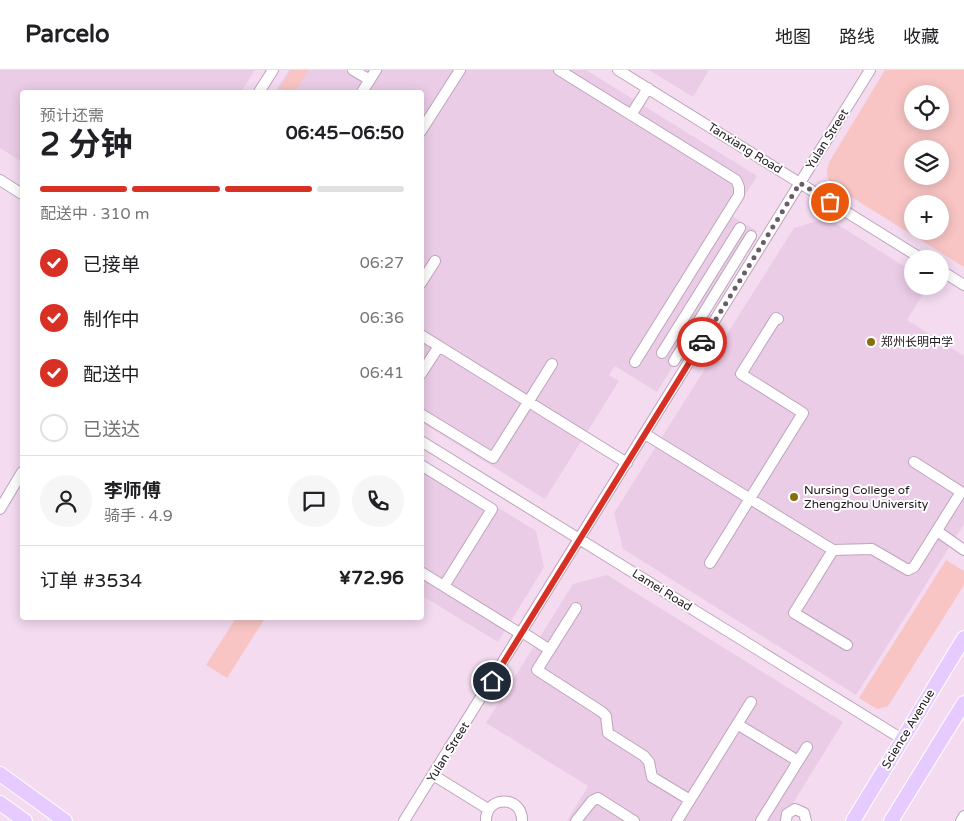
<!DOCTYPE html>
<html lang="zh">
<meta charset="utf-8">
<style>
:root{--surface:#fff;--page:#f6f6f6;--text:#202124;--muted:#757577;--line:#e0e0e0;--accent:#d93025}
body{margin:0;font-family:"Varela Round","Noto Sans SC",sans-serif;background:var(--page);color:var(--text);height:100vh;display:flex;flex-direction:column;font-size:19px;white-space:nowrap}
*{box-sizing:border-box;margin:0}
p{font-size:16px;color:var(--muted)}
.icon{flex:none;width:28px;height:28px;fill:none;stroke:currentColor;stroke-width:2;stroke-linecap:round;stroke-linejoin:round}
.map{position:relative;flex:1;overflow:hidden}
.drawer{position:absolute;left:20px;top:20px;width:404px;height:530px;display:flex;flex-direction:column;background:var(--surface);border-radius:5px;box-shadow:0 2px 12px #0003}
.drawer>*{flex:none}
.tools{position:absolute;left:904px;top:15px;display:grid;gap:10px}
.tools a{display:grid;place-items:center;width:45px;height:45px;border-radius:50%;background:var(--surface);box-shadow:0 2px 12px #0003;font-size:25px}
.pin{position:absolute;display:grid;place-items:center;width:42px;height:42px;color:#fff;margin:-21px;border:2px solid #fff;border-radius:50%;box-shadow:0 1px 5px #0007}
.courier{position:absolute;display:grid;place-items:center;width:50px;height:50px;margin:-25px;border:4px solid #d93025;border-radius:50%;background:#fff;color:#222;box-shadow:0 1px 6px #0007}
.head em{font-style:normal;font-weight:700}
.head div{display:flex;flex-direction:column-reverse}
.head{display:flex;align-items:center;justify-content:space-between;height:85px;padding:0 20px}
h1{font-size:32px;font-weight:700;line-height:38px}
.bar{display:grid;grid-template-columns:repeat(4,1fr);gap:8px 5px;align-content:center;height:60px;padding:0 20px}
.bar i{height:6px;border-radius:4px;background:var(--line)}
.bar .on{background:var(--accent)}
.bar p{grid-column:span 4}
.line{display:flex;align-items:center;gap:12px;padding:0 20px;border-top:1px solid var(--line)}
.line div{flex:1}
.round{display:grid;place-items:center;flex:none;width:52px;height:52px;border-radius:26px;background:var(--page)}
ol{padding:0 20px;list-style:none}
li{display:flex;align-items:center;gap:15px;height:55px}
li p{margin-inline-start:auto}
li .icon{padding:5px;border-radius:50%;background:var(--accent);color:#fff;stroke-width:4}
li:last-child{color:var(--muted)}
li i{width:28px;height:28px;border:2px solid var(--line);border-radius:50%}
header{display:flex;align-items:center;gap:30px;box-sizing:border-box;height:70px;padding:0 25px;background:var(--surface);border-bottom:1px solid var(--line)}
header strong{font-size:24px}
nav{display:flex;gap:28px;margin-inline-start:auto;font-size:18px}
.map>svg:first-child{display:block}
</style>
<header>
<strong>Parcelo</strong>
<nav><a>地图</a><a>路线</a><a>收藏</a></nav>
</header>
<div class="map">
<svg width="964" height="751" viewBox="0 0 964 751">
<rect width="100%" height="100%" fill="#f4dbf0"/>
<path fill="#ebcce7" d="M0,0H255L241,22H22V92L0,78Z
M289,0H586L757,106L732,146L757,161L657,322L615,296L609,305L619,311L545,429L421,352V22H275Z
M649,0H709L693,27Z
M827,148L912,201V216H928L907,250L964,286V454L856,625L623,479L614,443L794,158Z
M421,390L536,461L544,497L498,572L421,525Z
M607,505L843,652L782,751H567L588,716L486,653L573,514Z"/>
<path fill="#f8c5c4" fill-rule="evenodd" d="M291,0H309L295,22H277Z
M885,0H964V197L832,115C825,106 826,99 831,89ZM912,24H940V51H912ZM912,79H940V106H912ZM912,134H940V161H912Z
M946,490L964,501V515L888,636L877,639L859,628Z
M236,548H265L227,608L206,595Z"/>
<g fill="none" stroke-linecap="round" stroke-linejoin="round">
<defs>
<path id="minor" d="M353,0L370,10
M559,0L736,110L739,117V125L635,292
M618,0L922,189
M259,22L273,0
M362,22L376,0
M631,45L648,18
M421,61L460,0
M0,110L22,124
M940,200L964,215
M421,213L435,191
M421,265L627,393
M662,283L740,158
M674,291L751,166
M421,304L439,276
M421,344L493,388L552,294
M645,364L833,480L872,479L908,500L914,497L961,422L914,392
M421,371L902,669
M421,395L492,439L444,516
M0,439L22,402
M937,461L964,480
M833,480L794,543L847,575
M710,493L803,343L741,304L776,248L778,249
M421,502L521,564
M576,538L537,600L602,642L606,646L608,663L644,686L649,692L652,707L690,730
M522,562L550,580
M737,654L798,691
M433,705L488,739
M404,751L870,0
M486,751C485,725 523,725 522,751
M576,751L592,731L598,728L634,751
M677,751L751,632
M761,751L807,677
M786,751L787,744L795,739L804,743L806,751
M961,751L964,746"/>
<path id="major" d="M0,704L65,751
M0,733L25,751
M853,751L964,568
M891,751L964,633"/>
</defs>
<use href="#minor" stroke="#bda5ba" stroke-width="12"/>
<use href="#major" stroke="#fff" stroke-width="16"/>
<use href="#minor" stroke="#fff" stroke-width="10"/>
<use href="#major" stroke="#e5cbff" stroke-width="14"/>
</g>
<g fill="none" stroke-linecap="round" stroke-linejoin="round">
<path stroke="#6a5c68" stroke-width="5" stroke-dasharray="0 9" d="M702,272L800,113L830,132"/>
<path stroke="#d93025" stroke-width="6" d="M492,611L702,272"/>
</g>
<g fill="#876e0e" stroke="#fff" stroke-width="2">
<circle cx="871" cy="272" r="5"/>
<circle cx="794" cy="427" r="5"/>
</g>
<g text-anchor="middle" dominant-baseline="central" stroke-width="4" stroke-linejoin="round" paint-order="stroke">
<g font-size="12" fill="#20171f" stroke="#fff">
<text transform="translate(827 69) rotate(-58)">Yulan Street</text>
<text transform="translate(745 78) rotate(32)">Tanxiang Road</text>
<text transform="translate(662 520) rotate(32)">Lamei Road</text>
<text transform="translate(908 659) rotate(-59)">Science Avenue</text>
<text transform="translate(448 682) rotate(-58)">Yulan Street</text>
</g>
<g font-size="12" fill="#20171f" stroke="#fff" text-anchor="start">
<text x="881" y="272">郑州长明中学</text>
<text x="804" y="420">Nursing College of<tspan x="804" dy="14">Zhengzhou University</tspan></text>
</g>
</g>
</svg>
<div class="tools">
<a><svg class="icon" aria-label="locate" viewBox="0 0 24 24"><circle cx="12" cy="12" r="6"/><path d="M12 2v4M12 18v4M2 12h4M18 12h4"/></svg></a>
<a><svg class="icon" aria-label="layers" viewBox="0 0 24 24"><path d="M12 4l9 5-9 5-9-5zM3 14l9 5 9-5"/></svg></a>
<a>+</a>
<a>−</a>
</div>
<div class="pin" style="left:830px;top:132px;background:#ea580c"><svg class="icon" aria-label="bag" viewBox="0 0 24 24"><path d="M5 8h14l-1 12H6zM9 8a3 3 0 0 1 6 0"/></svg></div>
<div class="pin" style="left:492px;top:611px;background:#1f2937"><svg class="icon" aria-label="home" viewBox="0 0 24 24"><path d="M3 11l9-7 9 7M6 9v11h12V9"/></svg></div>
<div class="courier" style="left:702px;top:272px"><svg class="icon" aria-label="car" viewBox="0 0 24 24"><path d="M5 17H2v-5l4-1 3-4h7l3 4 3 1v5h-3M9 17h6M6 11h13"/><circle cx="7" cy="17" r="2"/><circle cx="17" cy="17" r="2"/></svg></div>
<section class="drawer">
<div class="head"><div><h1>2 分钟</h1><p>预计还需</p></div><em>06:45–06:50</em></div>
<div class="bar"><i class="on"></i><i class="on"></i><i class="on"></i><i></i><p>配送中 · 310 m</p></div>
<ol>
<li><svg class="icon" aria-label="check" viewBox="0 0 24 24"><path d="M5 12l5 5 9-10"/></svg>已接单<p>06:27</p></li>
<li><svg class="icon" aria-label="check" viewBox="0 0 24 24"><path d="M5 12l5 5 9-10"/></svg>制作中<p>06:36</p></li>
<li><svg class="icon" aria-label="check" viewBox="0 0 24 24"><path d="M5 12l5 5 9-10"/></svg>配送中<p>06:41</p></li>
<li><i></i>已送达</li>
</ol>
<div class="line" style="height:90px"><a class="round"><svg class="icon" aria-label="person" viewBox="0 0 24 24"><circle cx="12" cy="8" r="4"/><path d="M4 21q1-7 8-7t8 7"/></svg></a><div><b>李师傅</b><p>骑手 · 4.9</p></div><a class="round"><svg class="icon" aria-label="chat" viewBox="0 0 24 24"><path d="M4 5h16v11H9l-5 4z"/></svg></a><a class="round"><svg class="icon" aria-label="phone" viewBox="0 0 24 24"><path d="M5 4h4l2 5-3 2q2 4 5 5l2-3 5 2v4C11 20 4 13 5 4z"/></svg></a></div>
<div class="line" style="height:65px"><div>订单 #3534</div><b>¥72.96</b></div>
</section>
</div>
